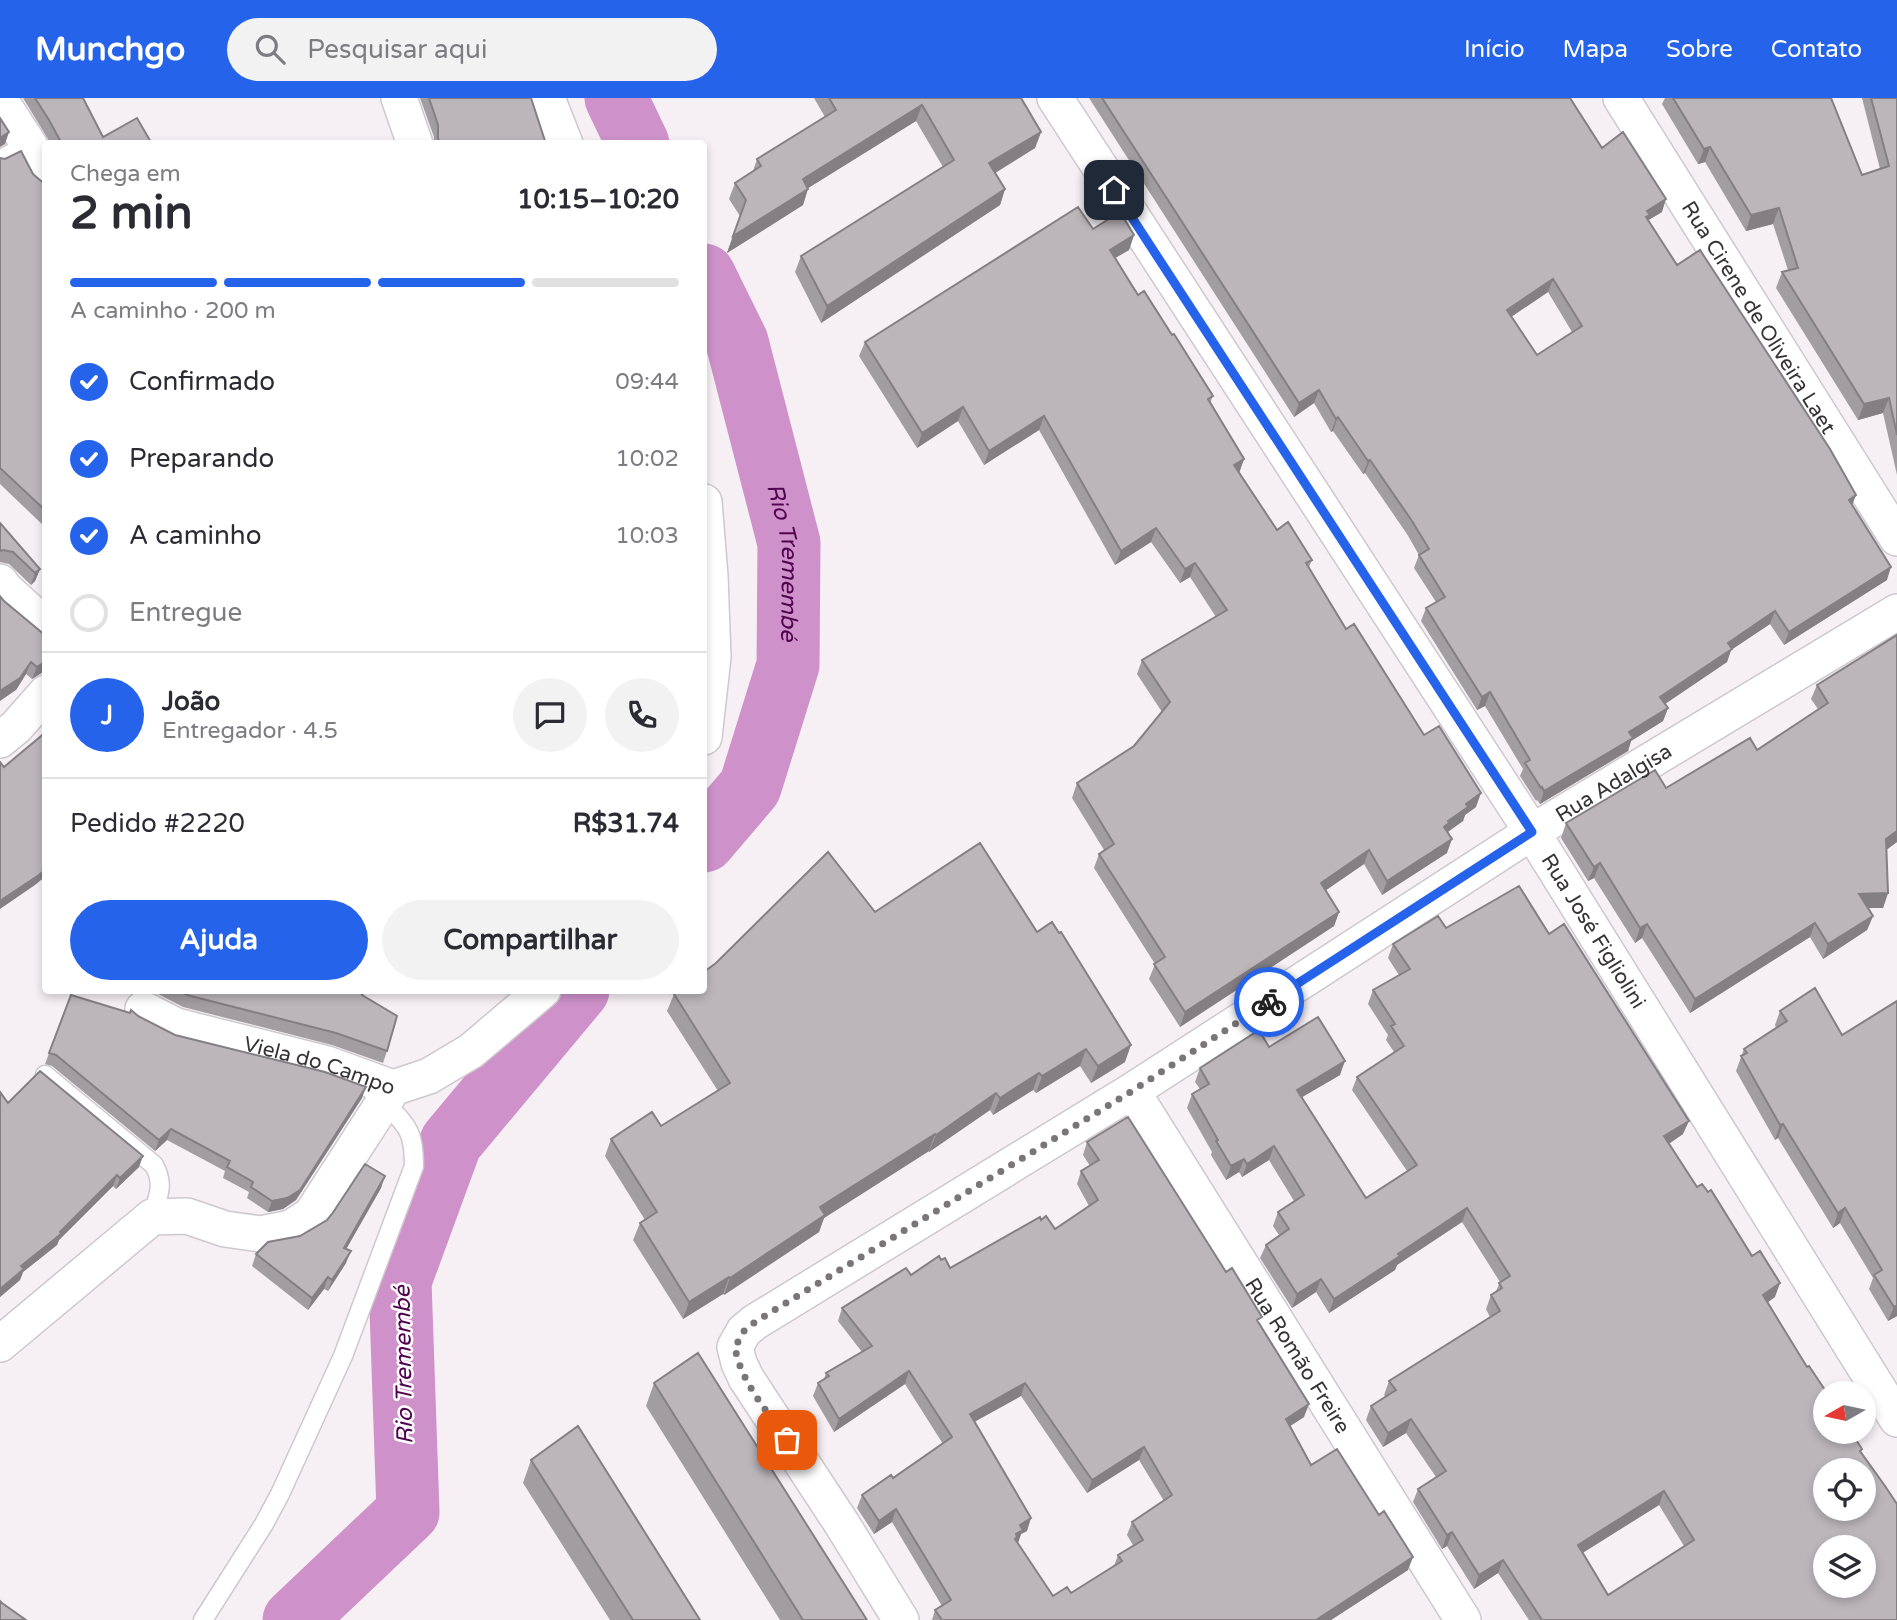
<!DOCTYPE html>
<html lang="pt">
<meta charset="utf-8">
<style>
:root{--surface:#fff;--page:#f2f2f3;--text:#2b2b33;--muted:#7c7c81;--line:#e1e1e2;--accent:#2563eb}
body{margin:0;font-family:"Varela Round",sans-serif;background:var(--page);color:var(--text);height:100vh;display:flex;flex-direction:column;font-size:26px;white-space:nowrap}
*{box-sizing:border-box;margin:0}
p{font-size:23px;color:var(--muted)}
.icon{flex:none;width:38px;height:38px;fill:none;stroke:currentColor;stroke-width:2;stroke-linecap:round;stroke-linejoin:round}
.map{position:relative;flex:1;overflow:hidden}
.details{position:absolute;left:42px;top:42px;width:665px;height:854px;display:flex;flex-direction:column;background:var(--surface);border-radius:7px;box-shadow:0 4px 10px #0003}
.details>*{flex:none}
.needle{width:46px;rotate:261deg}
.tools{position:absolute;left:1813px;top:1283px;display:grid;gap:14px}
.tools a{display:grid;place-items:center;width:63px;height:63px;border-radius:50%;background:var(--surface);box-shadow:0 4px 10px #0003;font-size:35px}
.pin{position:absolute;display:grid;place-items:center;width:60px;height:60px;color:#fff;margin:-30px;border-radius:14px;box-shadow:0 4px 10px #0006}
.courier{position:absolute;display:grid;place-items:center;width:70px;height:70px;margin:-35px;border:5px solid #2563eb;border-radius:50%;background:#fff;color:#222;box-shadow:0 2px 9px #0007}
.head em{font-style:normal;font-weight:800}
.head div{display:flex;flex-direction:column-reverse}
.head{display:flex;align-items:center;justify-content:space-between;height:119px;padding:0 28px}
h1{font-size:46px;font-weight:800;line-height:52px}
.bar{display:grid;grid-template-columns:repeat(4,1fr);gap:10px 7px;align-content:center;height:84px;padding:0 28px}
.bar i{height:9px;border-radius:5px;background:var(--line)}
.bar .on{background:var(--accent)}
.bar p{grid-column:span 4}
.line{display:flex;align-items:center;gap:18px;padding:0 28px;border-top:2px solid var(--line)}
.line div{flex:1}
.round{display:grid;place-items:center;flex:none;width:74px;height:74px;border-radius:37px;background:var(--page)}
ol{padding:0 28px;list-style:none}
li{display:flex;align-items:center;gap:21px;height:77px}
li p{margin-inline-start:auto}
li .icon{padding:7px;border-radius:50%;background:var(--accent);color:#fff;stroke-width:4}
li:last-child{color:var(--muted)}
li i{width:38px;height:38px;border:4px solid var(--line);border-radius:50%}
.cta{display:flex;gap:14px;margin-top:auto;padding:14px 28px}
.cta a{flex:1;height:80px;border-radius:42px;background:var(--accent);color:#fff;font-size:28px;font-weight:800;line-height:80px;text-align:center}
.cta a+a{background:var(--page);color:var(--text)}
header{display:flex;align-items:center;gap:42px;box-sizing:border-box;height:98px;padding:0 35px;background:var(--accent);color:#fff}
header strong{font-size:33px}
nav{display:flex;gap:38px;margin-inline-start:auto;font-size:24px}
.search{width:490px;height:63px;background:var(--page);display:flex;align-items:center;gap:18px;box-sizing:border-box;padding:0 24px;border-radius:38px;color:var(--muted);font-size:26px}
.map>svg:first-child{display:block}
</style>
<header>
<strong>Munchgo</strong>
<div class="search"><svg class="icon" aria-label="search" viewBox="0 0 24 24"><circle cx="10" cy="10" r="6"/><path d="M15 15l6 6"/></svg>Pesquisar aqui</div>
<nav><a>Início</a><a>Mapa</a><a>Sobre</a><a>Contato</a></nav>
</header>
<div class="map">
<svg width="1897" height="1522" viewBox="0 0 1897 1522">
<rect width="100%" height="100%" fill="#f6f0f5"/>
<g fill="none" stroke-linecap="round" stroke-linejoin="round">
<g stroke="#ce91ca" stroke-width="63">
<path d="M616,0L638,46"/>
<path id="s1" d="M704,177L737,244L789,445L788,567L750,689L704,743"/>
<path d="M294,1522L408,1414L400,1183L451,1044L578,892"/>
</g>
<defs>
<path id="lane" d="M0,62L28,45
M45,977L154,1067C165,1087 158,1098 152,1119
M203,1522L264,1426L280,1396L343,1258L414,1068C414,1032 407,1028 384,1004"/>
<g id="street">
<path d="M399,0L415,46"/>
<path d="M547,0L565,46"/>
<path id="s2" d="M1055,0L1532,734L1897,1321"/>
<path id="s3" d="M1621,0L1897,440"/>
<path d="M0,2L28,45L46,78"/>
<path d="M704,404L710,478L713,559L704,639"/>
<path d="M0,484L5,491L46,528"/>
<path d="M0,642L16,629L46,595"/>
<path id="s4" d="M143,911L176,928L327,966L393,990"/>
<path d="M393,990L429,978L471,953L543,892"/>
<path id="s5" d="M1132,993L1463,1522"/>
<path d="M0,1246L152,1119L187,1118L225,1131L261,1136L291,1130L311,1117L393,990"/>
<path id="s6" d="M901,1522L842,1426L746,1280L739,1265L735,1249L744,1233L755,1224L1132,993L1532,734L1897,514"/>
</g>
</defs>
<use href="#lane" stroke="#cec8cd" stroke-width="21"/>
<use href="#street" stroke="#cec8cd" stroke-width="38"/>
<use href="#lane" stroke="#fff" stroke-width="18"/>
<use href="#street" stroke="#fff" stroke-width="35"/>
</g>
<path fill="#a29da1" fill-rule="evenodd" d="M23,0H83L103,39L152,46H51Z
M420,0H531L546,46H434V39Z
M814,0H1021L1041,34L1035,50L995,74L1005,91L1000,107L821,225L795,174L801,158L943,69L916,23L808,90L803,107L727,155L740,118L729,101L735,85L753,73L757,61L825,19Z
M1089,0H1570L1602,50L1662,114L1648,122L1677,167L1852,407L1887,482L1784,547L1770,526L1731,552L1727,564L1665,606L1668,610L1663,623L1631,643L1628,653L1540,706L1537,702L1536,703L1520,678L1523,671L1485,608L1477,612L1421,523L1426,510L1436,504L1414,470L1419,457L1407,436L1365,375L1363,376L1333,333L1331,334L1314,305L1294,319ZM1548,194L1572,234L1537,257L1511,219Z
M1665,0H1831L1862,77L1880,71L1862,0H1897V377L1883,315L1858,322L1776,190L1782,174L1788,172L1773,126L1746,133L1705,64L1698,66L1662,6Z
M0,60L33,76L41,83L46,85V430L0,386Z
M1093,131L1134,137L1129,152L1115,160L1138,197L1172,237L1213,298L1210,305L1244,361L1239,375L1277,432L1312,462L1309,469L1346,531L1476,709L1465,717L1463,723L1448,734L1447,755L1382,797L1364,766L1326,792L1339,814L1334,828L1180,929L1149,881L1155,866L1094,770L1099,756L1104,752L1072,700L1077,685L1134,648L1162,614L1137,576L1142,562L1216,519L1190,479L1180,485L1151,444L1115,467L1039,332L984,367L958,323L917,350L859,258L865,244Z
M0,425L40,471L35,483L31,487L9,466L0,464Z
M0,498L46,572L32,581L26,576L16,592Z
M1897,537V744L1886,751L1888,795L1883,810H1868L1873,818L1867,832L1823,861L1810,839L1690,915L1642,840L1635,845L1594,780L1588,783L1561,740L1566,725L1666,690L1757,652L1818,611L1811,601L1817,587Z
M875,814L1037,834L1125,964L1091,985L1080,968L1036,995L1033,992L993,1017L990,1012L929,1054V1053L824,1120L819,1134L724,1197L723,1196L683,1221L633,1142L640,1125L645,1122L605,1058L611,1041L661,1028L718,993L667,913L674,896Z
M1446,830L1549,836L1683,1036L1669,1046L1697,1089L1775,1199L1768,1204L1807,1269L1861,1354L1897,1522H1529L1498,1475L1474,1491L1447,1448L1442,1451L1413,1404L1418,1391L1436,1379L1406,1335L1383,1349L1366,1322L1371,1308L1386,1299L1384,1297L1389,1283L1490,1219L1486,1211L1491,1197L1496,1193L1500,1184L1462,1124L1397,1167L1395,1172L1329,1215L1316,1194L1292,1210L1260,1160L1266,1147L1279,1137L1273,1128L1278,1114L1294,1103L1269,1062L1242,1079L1239,1074L1226,1082L1211,1057L1212,1054L1187,1010L1192,996L1200,991L1195,984L1200,970L1269,949L1340,977L1302,999L1366,1100L1407,1073L1352,992L1357,979L1394,954L1386,942L1388,937L1368,906L1373,892L1399,877L1388,860L1393,846ZM1659,1407L1684,1448L1608,1497L1582,1455Z
M1815,890L1897,1218L1888,1223L1869,1191L1873,1180L1840,1125L1833,1130L1778,1040L1775,1042L1736,973L1744,951L1776,930L1775,927L1780,913Z
M159,892H365L363,897L387,953L383,965L332,947L183,909L158,896Z
M71,897L138,918L175,937L362,1000L296,1102L283,1111L268,1114L247,1100L249,1094L223,1080L225,1073L167,1042L155,1053L52,968L45,966Z
M0,994L8,1005L139,1069L116,1091L113,1088L59,1142L57,1147L23,1174L20,1182L0,1199Z
M1087,1044L1259,1227L1304,1319L1290,1328L1311,1367L1408,1472L1331,1522H932L935,1512L942,1508L892,1424L874,1436L857,1410L862,1397L893,1380L943,1346L905,1286L834,1334L813,1298L818,1285L824,1281L826,1275L862,1254L838,1223L842,1210L941,1162L950,1170L1041,1122L1055,1131L1089,1108L1077,1086L1081,1073L1090,1068L1083,1057ZM1021,1298L1087,1395L1139,1362L1164,1403L1132,1424L1127,1437L1133,1447L1118,1457L1114,1468L1071,1495L1053,1498L1018,1445L1021,1436L1027,1433L974,1324Z
M381,1090L346,1151V1165L328,1193L324,1191L308,1212L252,1168L256,1156L300,1138Z
M654,1285L867,1522H780L646,1308Z
M531,1362L700,1522H610L523,1385Z"/>
<path fill="#847f83" d="M922,7L916,23L797,97L803,81Z
M9,34L5,46L0,49V40Z
M1041,34L1035,50L984,82L989,65Z
M1710,49L1705,64L1698,66L1704,51Z
M808,91L803,107L727,155L733,138Z
M1005,91L1000,107L821,225L827,208Z
M1666,101L1662,114L1647,123L1645,130L1647,113Z
M1779,110L1773,126L1746,133L1751,117Z
M1134,137L1129,152L1105,166L1110,152Z
M1553,181L1548,194L1502,225L1507,212Z
M1319,292L1314,305L1294,319L1299,305Z
M1889,300L1883,315L1858,322L1864,306Z
M963,309L958,323L917,350L922,335Z
M1044,318L1039,332L984,367L989,353Z
M1338,319L1333,333L1331,334L1336,321Z
M1244,361L1239,375L1234,367Z
M1370,362L1365,375L1363,376L1368,363Z
M1856,397L1851,410L1849,402Z
M1156,430L1151,444L1115,467L1121,453Z
M1195,465L1190,479L1180,485L1185,471Z
M1891,469L1887,482L1784,547L1789,534Z
M40,471L35,483L31,487L35,475Z
M1775,513L1770,526L1731,552L1727,564L1656,612L1660,599L1728,545Z
M46,563V572L32,581L37,569Z
M31,564L26,576L16,592L0,603V593Z
M1490,594L1485,608L1477,612L1482,599Z
M1668,610L1663,623L1631,643L1628,653L1540,706L1544,693L1629,634Z
M1481,695L1476,709L1465,717L1463,723L1446,735L1444,729L1448,723L1466,706Z
M1897,733V744L1881,756L1886,741Z
M1452,741L1447,755L1382,797L1387,783Z
M1369,752L1364,766L1316,799L1321,785Z
M1600,765L1594,780L1588,783L1594,769Z
M46,771V778L35,787L0,811V803Z
M1888,795L1883,810H1854L1859,796Z
M1339,814L1334,828L1180,929L1185,914Z
M1873,818L1867,832L1823,861L1828,846Z
M1815,825L1810,839L1690,915L1695,901Z
M1647,826L1642,840L1635,845L1640,830Z
M1131,947L1125,964L1091,985L1098,968Z
M1086,951L1080,968L1036,995L1042,978Z
M1345,963L1340,977L1292,1005L1297,992Z
M1039,975L1033,992L993,1017L1000,1000Z
M366,989L362,1000L296,1102L283,1111L268,1114L272,1103Z
M996,995L990,1012L929,1054L936,1037Z
M1689,1023L1683,1036L1659,1052L1664,1038Z
M1783,1026L1778,1040L1775,1042L1780,1027Z
M171,1031L167,1042L155,1053L159,1042Z
M935,1036L929,1053L824,1120L819,1134L724,1197L730,1180L820,1109Z
M1274,1048L1269,1062L1242,1079L1247,1066Z
M143,1058L139,1069L116,1091L120,1080Z
M1244,1061L1239,1074L1226,1082L1231,1068Z
M117,1077L113,1088L59,1142L57,1147L23,1174L20,1182L0,1199V1191L21,1168L60,1134Z
M385,1078L381,1090L340,1162L344,1150Z
M1467,1110L1462,1124L1397,1167L1395,1172L1329,1215L1334,1201L1398,1156Z
M1845,1110L1840,1125L1833,1130L1838,1115Z
M351,1153L346,1165L328,1193L332,1182Z
M328,1179L324,1191L308,1212L312,1200Z
M729,1179L723,1196L683,1221L689,1204Z
M1321,1181L1316,1194L1292,1210L1297,1196Z
M1780,1185L1775,1199L1758,1211L1763,1197Z
M1897,1207V1218L1888,1223L1894,1209Z
M909,1273L905,1286L834,1334L839,1321Z
M1025,1285L1021,1298L965,1329L970,1316Z
M1309,1306L1304,1319L1281,1334L1286,1321Z
M1411,1321L1406,1335L1383,1349L1388,1335Z
M1144,1349L1139,1362L1087,1395L1092,1382Z
M1664,1393L1659,1407L1573,1461L1578,1447Z
M896,1411L892,1424L874,1436L879,1423Z
M1031,1420L1027,1433L1021,1436L1018,1445L1011,1449L1020,1427Z
M1452,1434L1447,1448L1442,1451L1447,1437Z
M1413,1459L1408,1472L1331,1522H1316Z
M1503,1462L1498,1475L1474,1491L1479,1477Z"/>
<path fill="#bcb6bb" stroke="#847f83" stroke-width="2" fill-rule="evenodd" d="M35,0H83L103,39L137,20L152,46H62L49,22Z
M429,0H531L546,46H440L438,40V27Z
M829,0H1021L1041,34L989,65L1005,91L827,208L801,158L954,62L922,7L803,81L808,91L733,138L746,102L735,85L761,68L757,61L836,12Z
M1102,0H1570L1602,50L1623,34L1666,101L1647,113L1650,117L1646,119L1677,167L1700,152L1830,351L1856,397L1849,402L1891,469L1789,534L1775,513L1728,545L1732,551L1660,599L1668,610L1629,634L1633,640L1544,693L1542,689L1541,690L1525,665L1530,662L1490,594L1482,599L1426,510L1445,499L1419,457L1429,451L1412,423L1370,362L1368,363L1338,319L1336,321L1319,292L1299,305ZM1553,181L1582,228L1537,257L1507,212Z
M1673,0H1831L1862,77L1889,68L1871,0H1897V337L1889,300L1864,306L1782,174L1798,170L1779,110L1751,117L1710,49L1704,51Z
M0,20L9,34L0,40Z
M21,53L33,76L41,83L46,85V413L0,370V60L5,61Z
M1078,109L1093,131L1120,114L1134,137L1110,152L1138,197L1144,193L1172,237L1174,236L1213,298L1208,301L1244,361L1234,367L1277,432L1288,424L1312,462L1306,465L1346,531L1354,526L1424,637L1439,628L1481,695L1466,706L1468,709L1448,723L1449,725L1444,729L1452,741L1387,783L1369,752L1321,785L1339,814L1185,914L1154,866L1165,859L1099,756L1114,746L1077,685L1134,648L1170,604L1142,562L1227,512L1195,465L1185,471L1156,430L1121,453L1044,318L989,353L963,309L922,335L865,244Z
M0,425L40,471L35,475L13,454L3,452L0,453Z
M0,498L4,503L46,538V563L37,569L31,564L20,580L0,593Z
M1897,537V733L1886,741L1888,795L1859,796L1873,818L1828,846L1815,825L1695,901L1647,826L1640,830L1600,765L1594,769L1566,725L1655,672L1666,690L1750,640L1757,652L1828,605L1817,587Z
M46,634V771L39,777L0,803V664L4,669Z
M980,745L1037,834L1052,824L1059,835L1061,834L1131,947L1098,968L1086,951L1042,978L1039,975L1000,1000L996,995L936,1037L935,1036L820,1109L825,1117L730,1180L729,1179L689,1204L640,1125L657,1114L611,1041L652,1014L661,1028L730,985L674,896L678,892H704V874L716,865L828,754L875,814Z
M1519,788L1549,836L1564,826L1689,1023L1664,1038L1697,1089L1702,1086L1708,1094L1711,1092L1752,1158L1760,1153L1780,1185L1763,1197L1807,1269L1809,1268L1827,1295H1825V1334H1851L1862,1351L1860,1353L1885,1388L1897,1406V1522H1542L1503,1462L1479,1477L1452,1434L1447,1437L1418,1391L1446,1373L1411,1321L1388,1335L1371,1308L1396,1292L1389,1283L1500,1213L1491,1197L1502,1190L1499,1185L1510,1178L1467,1110L1398,1156L1400,1158L1334,1201L1321,1181L1297,1196L1266,1147L1289,1131L1278,1114L1304,1097L1274,1048L1247,1066L1244,1061L1231,1068L1216,1043L1218,1042L1192,996L1209,986L1200,970L1259,932L1269,949L1318,919L1345,963L1297,992L1366,1100L1417,1067L1357,979L1404,948L1391,928L1395,926L1373,892L1410,871L1393,846L1438,818L1446,830ZM1825,1372H1864V1410H1825ZM1664,1393L1694,1442L1608,1497L1578,1447ZM1825,1449H1864V1488H1825Z
M1815,890L1842,937L1897,903V1207L1894,1209L1874,1177L1882,1172L1845,1110L1838,1115L1783,1026L1780,1027L1741,958L1747,955L1744,951L1787,923L1780,913Z
M178,892H365L362,897L397,918L387,953L336,935L187,897Z
M71,897L130,915L131,912L138,918L175,937L325,974L366,989L300,1092L287,1100L272,1103L251,1089L253,1084L227,1069L230,1063L171,1031L159,1042L56,957L49,955Z
M40,973L143,1058L120,1080L117,1077L60,1134L61,1136L21,1168L24,1171L0,1191V994L8,1005Z
M1128,1019L1226,1174L1232,1170L1262,1219L1257,1222L1309,1306L1286,1321L1311,1367L1337,1351L1379,1417L1384,1413L1413,1459L1316,1522H942L935,1512L951,1502L896,1411L879,1423L862,1397L891,1377L893,1380L952,1339L909,1273L839,1321L818,1285L829,1278L826,1275L872,1248L842,1210L906,1170L911,1177L939,1158L941,1162L945,1160L950,1170L1040,1119L1041,1122L1046,1118L1055,1131L1098,1102L1081,1073L1099,1062L1087,1044ZM1025,1285L1092,1382L1144,1349L1172,1397L1132,1424L1143,1442L1118,1457L1122,1463L1071,1495L1067,1489L1053,1498L1015,1441L1017,1439L1016,1436L1023,1432L1020,1427L1031,1420L970,1316Z
M365,1066L385,1078L344,1150L351,1153L332,1182L328,1179L312,1200L256,1156L268,1144L300,1138L327,1122L332,1116Z
M698,1255L867,1522H803L654,1285Z
M578,1328L700,1522H633L531,1362Z
M0,1503L2,1505L26,1522H0Z"/>
<g fill="none" stroke-linecap="round" stroke-linejoin="round">
<path stroke="#797578" stroke-width="7" stroke-dasharray="0 12.6" d="M787,1342C768,1314 740,1283 735,1249L744,1233L755,1224L1132,993L1269,904"/>
<path stroke="#2563eb" stroke-width="9" d="M1114,92L1532,734L1269,904"/>
</g>
<g text-anchor="middle" dominant-baseline="central" stroke-width="5" stroke-linejoin="round" paint-order="stroke">
<g font-size="21" fill="#363335" stroke="#fff">
<text stroke="none"><textPath href="#s3" startOffset="259">Rua Cirene de Oliveira Laet</textPath></text>
<text stroke="none"><textPath href="#s6" startOffset="1367">Rua Adalgisa</textPath></text>
<text stroke="none"><textPath href="#s2" startOffset="992">Rua José Figliolini</textPath></text>
<text stroke="none"><textPath href="#s4" startOffset="186">Viela do Campo</textPath></text>
<text stroke="none"><textPath href="#s5" startOffset="312">Rua Romão Freire</textPath></text>
</g>
<g font-size="23" font-style="italic" fill="#50024f" stroke="#fff">
<text stroke="none"><textPath href="#s1" startOffset="301">Rio Tremembé</textPath></text>
<text transform="translate(404 1267) rotate(-91)">Rio Tremembé</text>
</g>
</g>
</svg>
<div class="tools">
<a><svg class="needle" viewBox="-14 -14 28 28"><path d="M0-13l5 13h-10z" fill="#e53935"/><path d="M0 13l5-13h-10z" fill="#7c7c81"/></svg></a>
<a><svg class="icon" aria-label="locate" viewBox="0 0 24 24"><circle cx="12" cy="12" r="6"/><path d="M12 2v4M12 18v4M2 12h4M18 12h4"/></svg></a>
<a><svg class="icon" aria-label="layers" viewBox="0 0 24 24"><path d="M12 4l9 5-9 5-9-5zM3 14l9 5 9-5"/></svg></a>
</div>
<div class="pin" style="left:787px;top:1342px;background:#ea580c"><svg class="icon" aria-label="bag" viewBox="0 0 24 24"><path d="M5 8h14l-1 12H6zM9 8a3 3 0 0 1 6 0"/></svg></div>
<div class="pin" style="left:1114px;top:92px;background:#1f2937"><svg class="icon" aria-label="home" viewBox="0 0 24 24"><path d="M3 11l9-7 9 7M6 9v11h12V9"/></svg></div>
<div class="courier" style="left:1269px;top:904px"><svg class="icon" aria-label="bike" viewBox="0 0 24 24"><circle cx="6" cy="16" r="4"/><circle cx="18" cy="16" r="4"/><path d="M6 16l4-8h5l3 8M10 8l3 8H6M13 5h3"/></svg></div>
<section class="details">
<div class="head"><div><h1>2 min</h1><p>Chega em</p></div><em>10:15–10:20</em></div>
<div class="bar"><i class="on"></i><i class="on"></i><i class="on"></i><i></i><p>A caminho · 200 m</p></div>
<ol>
<li><svg class="icon" aria-label="check" viewBox="0 0 24 24"><path d="M5 12l5 5 9-10"/></svg>Confirmado<p>09:44</p></li>
<li><svg class="icon" aria-label="check" viewBox="0 0 24 24"><path d="M5 12l5 5 9-10"/></svg>Preparando<p>10:02</p></li>
<li><svg class="icon" aria-label="check" viewBox="0 0 24 24"><path d="M5 12l5 5 9-10"/></svg>A caminho<p>10:03</p></li>
<li><i></i>Entregue</li>
</ol>
<div class="line" style="height:126px"><b class="round" style="background:var(--accent);color:#fff">J</b><div><b>João</b><p>Entregador · 4.5</p></div><a class="round"><svg class="icon" aria-label="chat" viewBox="0 0 24 24"><path d="M4 5h16v11H9l-5 4z"/></svg></a><a class="round"><svg class="icon" aria-label="phone" viewBox="0 0 24 24"><path d="M5 4h4l2 5-3 2q2 4 5 5l2-3 5 2v4C11 20 4 13 5 4z"/></svg></a></div>
<div class="line" style="height:91px"><div>Pedido #2220</div><b>R$31.74</b></div>
<div class="cta"><a>Ajuda</a><a>Compartilhar</a></div>
</section>
</div>
